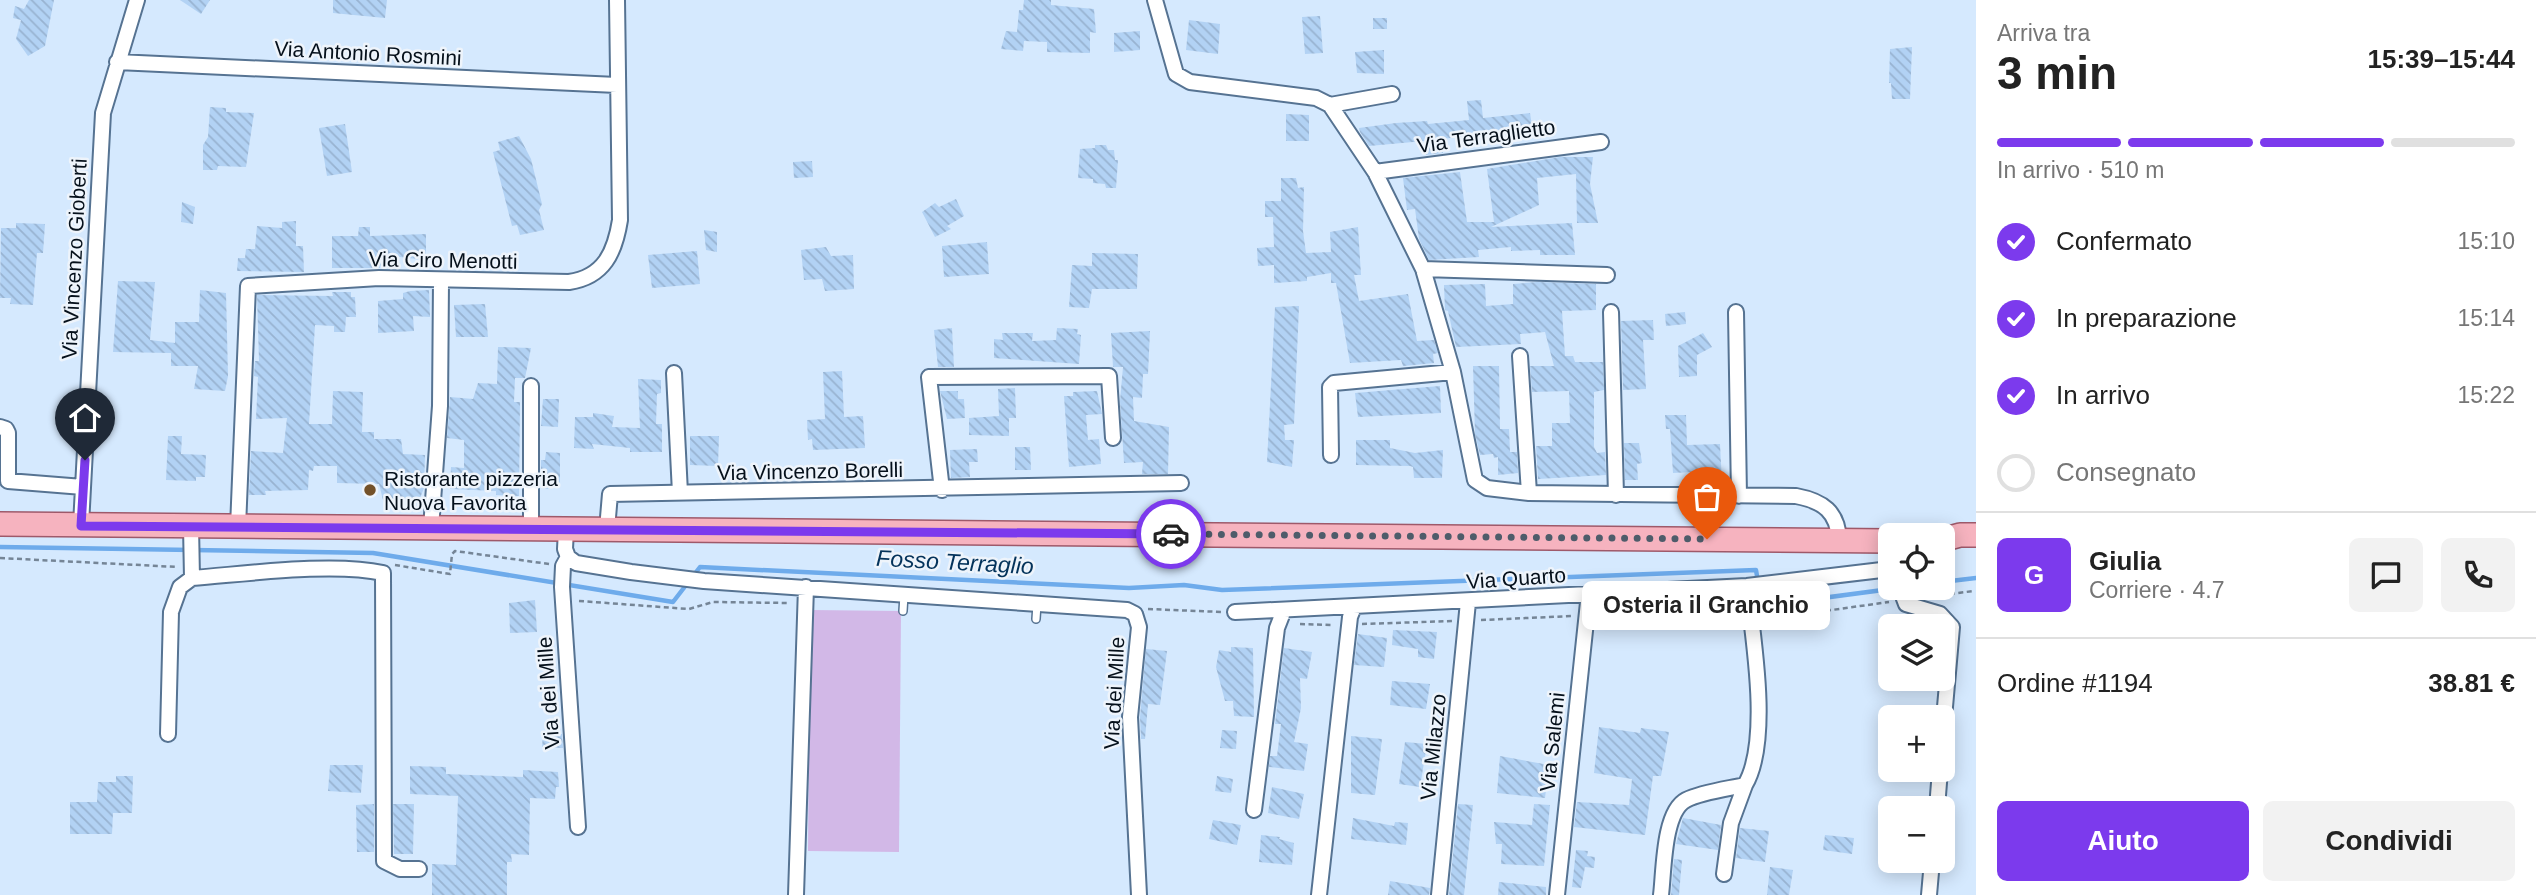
<!DOCTYPE html>
<html lang="it">
<meta charset="utf-8">
<style>
:root{--surface:#fff;--page:#f2f2f2;--text:#222;--muted:#767676;--line:#e0e0e0;--accent:#7c3aed}
body{margin:0;font-family:Helvetica,sans-serif;background:var(--page);color:var(--text);height:100vh;display:flex;flex-direction:column;font-size:26px;white-space:nowrap}
*{box-sizing:border-box;margin:0}
p{font-size:23px;color:var(--muted)}
.icon{flex:none;width:38px;height:38px;fill:none;stroke:currentColor;stroke-width:2;stroke-linecap:round;stroke-linejoin:round}
.map{position:relative;flex:1;overflow:hidden}
.panel{display:flex;flex-direction:column;background:var(--surface);width:560px}
.panel>*{flex:none}
.buttons{position:absolute;left:1878px;top:523px;display:grid;gap:14px}
.buttons a{display:grid;place-items:center;width:77px;height:77px;border-radius:10px;background:var(--surface);box-shadow:0 4px 18px #0003;font-size:35px}
.pin{position:absolute;display:grid;place-items:center;width:60px;height:60px;color:#fff;margin:-72px -30px;border-radius:50% 50% 50% 0;rotate:-45deg;box-shadow:0 0 7px #0007}
.pin .icon{rotate:45deg}
.courier{position:absolute;display:grid;place-items:center;width:70px;height:70px;margin:-35px;border:5px solid #7c3aed;border-radius:50%;background:#fff;color:#222;box-shadow:0 2px 9px #0007}
.bubble{position:absolute;height:49px;border-radius:10px;background:var(--surface);box-shadow:0 4px 18px #0003;font-size:23px;font-weight:800;line-height:49px;text-align:center}
.head em{font-style:normal;font-weight:800}
.head div{display:flex;flex-direction:column-reverse}
.head{display:flex;align-items:center;justify-content:space-between;height:119px;padding:0 21px}
h1{font-size:46px;font-weight:800;line-height:52px}
.bar{display:grid;grid-template-columns:repeat(4,1fr);gap:10px 7px;align-content:center;height:84px;padding:0 21px}
.bar i{height:9px;border-radius:5px;background:var(--line)}
.bar .current{background:var(--accent)}
.bar p{grid-column:span 4}
.line{display:flex;align-items:center;gap:18px;padding:0 21px;border-top:2px solid var(--line)}
.line div{flex:1}
.round{display:grid;place-items:center;flex:none;width:74px;height:74px;border-radius:10px;background:var(--page)}
ol{padding:0 21px;list-style:none}
li{display:flex;align-items:center;gap:21px;height:77px}
li p{margin-inline-start:auto}
li .icon{padding:7px;border-radius:50%;background:var(--accent);color:#fff;stroke-width:4}
li:last-child{color:var(--muted)}
li i{width:38px;height:38px;border:4px solid var(--line);border-radius:50%}
.primary-button{display:flex;gap:14px;margin-top:auto;padding:14px 21px}
.primary-button a{flex:1;height:80px;border-radius:10px;background:var(--accent);color:#fff;font-size:28px;font-weight:800;line-height:80px;text-align:center}
.primary-button a+a{background:var(--page);color:var(--text)}
main{display:flex;flex:1;min-height:0}
.map>svg:first-child{display:block}
</style>
<main>
<div class="map">
<svg width="1976" height="895" viewBox="0 0 1976 895">
<defs>
<pattern id="building-back-hatch" width="6" height="6" patternUnits="userSpaceOnUse" patternTransform="scale(1.75)"><rect width="6" height="6" fill="#b2d2f4"/><path d="M-1 5l2 2M0 0l6 6M5-1l2 2" fill="none" stroke="#98b3d1"/></pattern>
</defs>
<rect width="100%" height="100%" fill="#d5e9fe"/>
<path fill="#d2b8e7" d="M810,610L901,611L899,852L808,851Z"/>
<g fill="none" stroke-linecap="round" stroke-linejoin="round">
<path stroke="#6eabeb" stroke-width="4.5" d="M0,547L373,553L673,602L700,567L1129,588L1184,585L1222,590L1756,570L1762,606L1898,588
M1942,582L1976,578"/>
</g>
<path fill="url(#building-back-hatch)" d="M29,0H54L45,46L28,56L16,39L21,20L13,18L15,6L24,9Z
M180,0H210L201,14Z
M333,0H387L385,18L333,13Z
M1024,0H1051V5L1094,9L1096,33L1090,32V53L1047,52V42L1024,41L1023,51L1001,49L1006,31L1017,32L1019,10H1023Z
M1320,16L1323,53L1305,54L1302,17Z
M1373,18H1387V29H1373Z
M1189,20L1220,24L1218,54L1186,50Z
M1140,31V50L1114,52V33Z
M1912,47L1910,99H1892L1891,83H1889L1890,49Z
M1384,50V74L1357,73L1355,52Z
M1481,100L1483,118L1530,113L1532,126L1523,127V130L1442,139L1443,153L1426,155L1424,141L1369,146L1360,132L1359,128L1396,123L1427,121L1428,124L1469,120L1467,101Z
M210,107L226,108V112L254,113L246,167L218,166L217,170H203V145L208,137Z
M1286,114L1309,115V141H1286Z
M345,124L352,172L327,176L319,128Z
M519,136L531,159L542,204L539,210L544,230L520,235L517,225L512,226L493,152L500,150L498,142Z
M1095,145H1106L1108,150H1114L1115,160H1118L1116,188H1106L1105,184L1093,183V179L1078,178L1080,149L1095,148Z
M1560,157H1593L1590,184L1598,223H1577L1576,174L1537,178L1539,205L1491,227L1572,223L1575,255H1540V250L1511,251V247L1478,250L1479,257L1429,260L1419,239L1415,209L1407,210L1403,178L1460,172L1467,222H1494L1487,169Z
M812,161L813,177L794,178L793,162Z
M1281,178H1296L1298,188L1304,187L1303,231L1306,253L1331,252L1330,232L1358,227L1361,275H1354L1359,301L1408,294L1417,341L1434,340L1438,353L1433,354L1434,363L1403,366L1401,360L1350,363L1336,283H1331V273L1307,277V281L1274,283V265L1258,266L1257,248L1274,247L1273,217H1265V201H1281Z
M956,199L964,216L947,226L951,229L935,237L922,212L935,203L939,207Z
M182,202L195,207L193,224L181,222Z
M296,221V246H303L304,272L237,271L238,258H245L246,249H255L257,226L282,228V222Z
M16,223L45,224L43,253H37L33,305L10,304L11,298H0L1,228H16Z
M359,227H370V236L426,234V260L382,255L380,268H332V236H358Z
M704,230L717,232V252L706,250Z
M987,242L989,274L944,277L942,246Z
M826,247L831,256L853,255L854,289L825,291L822,279L804,280L801,250Z
M697,251L700,284L652,288L648,255Z
M1092,253L1138,254L1137,289H1092L1089,308L1069,307L1072,265L1092,266Z
M118,281L155,282L150,340L175,343V322H199L200,290L226,293L228,376L225,391L194,389L198,366H171V353L113,352Z
M1537,282L1596,284V310L1562,311L1565,356H1573L1575,362H1603L1604,390L1594,392V447L1597,453L1605,452L1606,475L1538,479L1536,446H1552V423H1570L1569,391L1532,392L1530,366H1554L1545,332L1520,334L1521,344L1456,347L1448,311L1445,310L1444,285L1485,284L1486,306L1513,304V284Z
M429,290L430,317L413,316L414,331L378,333V301L403,299V293L410,291Z
M332,292H351V297H355L356,317H346L345,332H334V326L315,325L309,424H332L333,391L363,392L362,432H374V439H401L403,454L425,455L424,488L420,498L413,497L414,505L384,504L379,484L337,483V466H314L313,471L309,470L308,490L265,491L266,495H249L251,451L283,453L287,418L256,419L258,377L254,376L255,361H259L257,295L333,296Z
M485,304L488,337H456L454,305Z
M1299,306L1294,424L1284,425L1285,440H1294L1292,467L1267,462L1275,307Z
M1685,312L1686,324L1666,326L1665,314Z
M1653,320L1654,340H1643L1646,389L1623,390L1621,321Z
M952,328L954,367H938L934,330Z
M1057,328L1078,329L1077,334L1081,335L1079,364L994,358V339L1003,340L1002,333H1033L1032,341L1056,340Z
M1150,331L1148,374H1143L1142,398L1133,397L1134,421L1169,427L1168,474H1142L1143,462L1124,463L1120,401L1123,367H1113L1111,333Z
M1703,333L1712,347L1697,355V376L1679,377L1678,346Z
M498,347L531,348L525,378H515L514,402H520L519,496L496,495V491L450,489L451,467L464,468V440L447,438L450,397L473,399L478,383L497,384Z
M1473,366H1499L1500,429H1509L1510,452H1517L1518,473L1498,475V457L1494,458L1493,454L1480,455L1475,434Z
M842,371L844,417L863,416L865,448L813,450L812,439L808,440L807,420L825,419L823,372Z
M638,379L661,380V393L657,394L656,424H662V452H630V448L592,444L594,449L574,448L575,417H593V413L614,416L612,427L640,428Z
M1440,386L1441,413L1358,417L1355,393Z
M1015,388L1016,418H1009V436L969,435V418L999,416L998,389Z
M940,391H958V399H964L965,418L947,419Z
M1097,391L1102,414L1086,415L1088,440L1099,439L1101,464L1069,467L1064,396H1073V392Z
M543,399H559L558,427L541,426Z
M1665,415H1686L1687,445L1720,444L1722,484L1694,485L1693,472L1673,473L1670,429H1666Z
M168,436H182L181,454L206,455L205,477H196V481L166,480Z
M690,436H719L718,466L690,465Z
M1356,440H1390V448L1415,453L1443,450L1442,478H1414L1413,467L1410,466L1356,465Z
M1624,443H1639L1642,463L1637,464L1638,480H1625Z
M1015,447H1030L1031,470H1015Z
M977,449L978,462H969L970,477L951,478L950,450Z
M546,452L560,453V485H550L548,489L541,488V460H545Z
M535,600L537,632L510,633L509,603Z
M1393,630L1437,632L1434,659L1418,657V649L1392,645Z
M1358,634L1387,638L1384,667L1354,665Z
M1231,647L1253,648L1254,717L1234,716L1233,701H1225L1216,667L1219,650L1231,652Z
M1284,648L1312,652L1307,679L1300,678L1301,708L1294,742L1308,744L1304,771L1269,767L1270,756H1277L1281,724H1275Z
M1146,649L1167,651L1160,705L1148,704L1145,739H1141L1140,717Z
M1392,681L1430,684L1426,709L1390,705Z
M1599,727L1640,733L1641,728L1669,732L1661,776H1653L1645,835L1574,827L1577,802L1629,805L1632,779L1594,773Z
M1222,730L1237,731L1236,749L1220,748Z
M543,734H562L563,748L542,747Z
M1351,736L1382,739L1375,795L1351,793Z
M1405,742L1427,744L1420,787L1399,784Z
M1500,756L1549,765L1545,798L1497,793Z
M330,765H363L361,793L328,791Z
M410,766L446,767V774L523,777V770L558,772L559,787H556L555,799L530,798L529,855L511,854L512,862H507V895H432V864L456,865L458,796L410,794Z
M116,776H133L132,813H113L112,834H70V802H97L98,782H116Z
M1217,776L1233,779L1231,793L1215,791Z
M1272,787L1304,794L1299,819L1268,813Z
M374,804V852H357L356,805Z
M393,804H414L413,854H394Z
M1458,804L1473,805L1464,895H1449Z
M1534,804L1550,805L1544,866L1501,864L1502,844H1496L1494,822L1532,825Z
M1353,818L1394,826L1395,822L1408,823L1406,845L1351,839Z
M1683,818L1721,825L1718,850L1676,844Z
M1213,820L1241,825L1237,845L1209,839Z
M1740,828L1769,831L1765,862L1736,858Z
M1261,835L1280,837L1279,839L1294,843L1292,865L1259,862Z
M1825,835L1854,838L1852,854L1823,850Z
M1576,850L1588,851L1587,856L1595,857L1594,868L1585,867L1581,888L1572,887Z
M1674,859L1682,860L1679,895H1671Z
M1770,867L1793,870L1789,895H1767Z
M1390,881L1430,888L1429,895H1388Z
M1499,882L1546,887V895H1498Z"/>
<g fill="none" stroke-linecap="round" stroke-linejoin="round">
<defs>
<path id="lane" d="M903,611L904,595
M1036,619L1037,604"/>
<path id="street" d="M1155,0L1176,74L1190,82L1316,98L1330,105L1375,172L1423,269L1453,372L1475,480L1487,488L1529,493L1796,496C1823,501 1838,512 1839,540
M117,62L617,85
M1330,105L1392,94
M1375,172L1601,142
M1423,269L1607,275
M1611,312L1616,495
M1736,312L1739,496
M1520,356L1529,493
M674,373L680,493
M0,427L6,429L8,433V481L83,487
M1331,455L1330,387L1334,383L1453,372
M942,490L929,377L1109,376L1113,438
M81,525L103,113L137,0
M191,526L192,578
M238,527L248,286L379,278L569,282C604,277 615,252 620,220L617,0
M431,528L440,406L441,281
M531,529V386
M566,529L565,549L568,557L576,563L631,572L704,581L1127,610L1135,614L1139,627L1130,717L1139,895
M607,529L610,494L1181,483
M568,557L563,566L562,587L578,827
M1900,588L1906,604L1940,614L1952,627L1942,741
M1235,612L1747,586L1890,569
M168,734L171,612L180,587L192,578C246,574 332,562 383,573L384,861L400,869H419
M1937,808L1940,770
M1254,810L1277,628L1284,610
M1724,874L1731,823L1745,785
M796,895L806,587
M1319,895L1350,617L1354,607
M1439,895L1468,602
M1557,895L1589,593
M1661,895C1664,872 1663,812 1686,800C1702,792 1727,789 1745,785C1771,741 1753,637 1747,586
M1929,895L1932,861"/>
<path id="primary" d="M0,524L1890,541
M1942,540L1960,535H1976"/>
</defs>
<use href="#lane" stroke="#567392" stroke-width="10"/>
<use href="#street" stroke="#567392" stroke-width="18"/>
<use href="#primary" stroke="#9e596a" stroke-width="26"/>
<path stroke="#758596" stroke-width="2.5" stroke-dasharray="5 3.5" stroke-linecap="butt" d="M0,558L178,567
M395,565L450,574L452,554L455,551L549,564
M1933,596L1974,591
M579,601L689,609L713,602L788,603
M1643,607L1656,613
M1148,609L1222,612
M1600,615L1656,613L1705,621H1736
M1767,619L1889,602
M1481,620L1572,616
M1300,624L1334,625
M1362,624L1453,621"/>
<use href="#lane" stroke="#fff" stroke-width="7"/>
<use href="#street" stroke="#fff" stroke-width="14"/>
<use href="#primary" stroke="#f6b3bf" stroke-width="23"/>
</g>
<g fill="none" stroke-linecap="round" stroke-linejoin="round">
<path stroke="#4e5c6a" stroke-width="7" stroke-dasharray="0 12.6" d="M1171,534L1707,539"/>
<path stroke="#7c3aed" stroke-width="9" d="M85,460L81,526L1171,534"/>
</g>
<circle fill="#735129" stroke="#eef4fb" stroke-width="2.5" cx="370" cy="490" r="7"/>
<g text-anchor="middle" dominant-baseline="central" stroke-width="5" stroke-linejoin="round" paint-order="stroke">
<g font-size="21" fill="#05101b" stroke="#eef4fb">
<text transform="translate(368 53) rotate(3)">Via Antonio Rosmini</text>
<text transform="translate(1486 136) rotate(-8)">Via Terraglietto</text>
<text transform="translate(74 259) rotate(-87)">Via Vincenzo Gioberti</text>
<text transform="translate(443 260) rotate(1)">Via Ciro Menotti</text>
<text transform="translate(810 471) rotate(-1)">Via Vincenzo Borelli</text>
<text transform="translate(1516 578) rotate(-4)">Via Quarto</text>
<text transform="translate(548 693) rotate(-94)">Via dei Mille</text>
<text transform="translate(1114 693) rotate(-87)">Via dei Mille</text>
<text transform="translate(1552 742) rotate(-84)">Via Salemi</text>
<text transform="translate(1433 747) rotate(-84)">Via Milazzo</text>
</g>
<g font-size="21" fill="#05101b" stroke="#eef4fb" text-anchor="start">
<text x="384" y="478">Ristorante pizzeria<tspan x="384" dy="24">Nuova Favorita</tspan></text>
</g>
<g font-size="23" font-style="italic" fill="#04335b" stroke="#eef4fb">
<text transform="translate(955 562) rotate(3)">Fosso Terraglio</text>
</g>
</g>
</svg>
<div class="buttons">
<a><svg class="icon" aria-label="locate" viewBox="0 0 24 24"><circle cx="12" cy="12" r="6"/><path d="M12 2v4M12 18v4M2 12h4M18 12h4"/></svg></a>
<a><svg class="icon" aria-label="layers" viewBox="0 0 24 24"><path d="M12 4l9 5-9 5-9-5zM3 14l9 5 9-5"/></svg></a>
<a>+</a>
<a>−</a>
</div>
<div class="pin" style="left:1707px;top:539px;background:#ea580c"><svg class="icon" aria-label="bag" viewBox="0 0 24 24"><path d="M5 8h14l-1 12H6zM9 8a3 3 0 0 1 6 0"/></svg></div>
<div class="pin" style="left:85px;top:460px;background:#1f2937"><svg class="icon" aria-label="home" viewBox="0 0 24 24"><path d="M3 11l9-7 9 7M6 9v11h12V9"/></svg></div>
<div class="courier" style="left:1171px;top:534px"><svg class="icon" aria-label="car" viewBox="0 0 24 24"><path d="M5 17H2v-5l4-1 3-4h7l3 4 3 1v5h-3M9 17h6M6 11h13"/><circle cx="7" cy="17" r="2"/><circle cx="17" cy="17" r="2"/></svg></div>
<div class="bubble" style="left:1582px;top:581px;width:248px">Osteria il Granchio</div>
</div>
<section class="panel">
<div class="head"><div><h1>3 min</h1><p>Arriva tra</p></div><em>15:39–15:44</em></div>
<div class="bar"><i class="current"></i><i class="current"></i><i class="current"></i><i></i><p>In arrivo · 510 m</p></div>
<ol>
<li><svg class="icon" aria-label="check" viewBox="0 0 24 24"><path d="M5 12l5 5 9-10"/></svg>Confermato<p>15:10</p></li>
<li><svg class="icon" aria-label="check" viewBox="0 0 24 24"><path d="M5 12l5 5 9-10"/></svg>In preparazione<p>15:14</p></li>
<li><svg class="icon" aria-label="check" viewBox="0 0 24 24"><path d="M5 12l5 5 9-10"/></svg>In arrivo<p>15:22</p></li>
<li><i></i>Consegnato</li>
</ol>
<div class="line" style="height:126px"><b class="round" style="background:var(--accent);color:#fff">G</b><div><b>Giulia</b><p>Corriere · 4.7</p></div><a class="round"><svg class="icon" aria-label="chat" viewBox="0 0 24 24"><path d="M4 5h16v11H9l-5 4z"/></svg></a><a class="round"><svg class="icon" aria-label="phone" viewBox="0 0 24 24"><path d="M5 4h4l2 5-3 2q2 4 5 5l2-3 5 2v4C11 20 4 13 5 4z"/></svg></a></div>
<div class="line" style="height:91px"><div>Ordine #1194</div><b>38.81 €</b></div>
<div class="primary-button"><a>Aiuto</a><a>Condividi</a></div>
</section>
</main>
